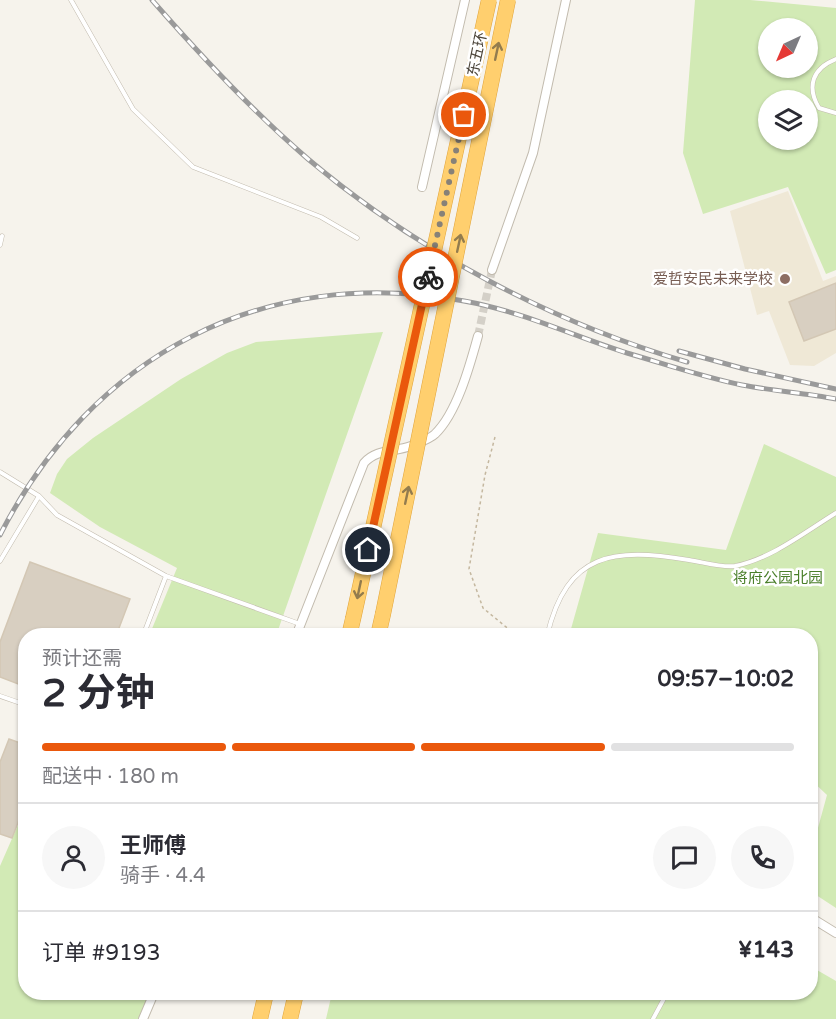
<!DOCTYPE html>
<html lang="zh">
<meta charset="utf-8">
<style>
:root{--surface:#fff;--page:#f7f7f7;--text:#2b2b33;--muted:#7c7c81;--line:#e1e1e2;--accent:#ea580c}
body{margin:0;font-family:"Varela Round","Noto Sans SC",sans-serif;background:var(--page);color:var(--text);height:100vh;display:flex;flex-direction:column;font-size:22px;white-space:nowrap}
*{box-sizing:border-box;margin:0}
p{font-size:20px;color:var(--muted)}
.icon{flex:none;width:33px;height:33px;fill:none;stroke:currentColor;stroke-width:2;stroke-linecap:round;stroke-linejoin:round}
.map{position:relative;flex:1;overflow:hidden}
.drawer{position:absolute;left:18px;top:628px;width:800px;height:372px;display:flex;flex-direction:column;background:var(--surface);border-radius:24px;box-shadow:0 2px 4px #0004}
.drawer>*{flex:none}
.needle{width:39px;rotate:224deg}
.tools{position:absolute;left:758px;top:18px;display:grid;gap:12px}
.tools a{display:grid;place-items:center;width:60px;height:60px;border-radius:50%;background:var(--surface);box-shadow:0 2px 4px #0004;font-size:30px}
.pin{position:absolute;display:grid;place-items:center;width:51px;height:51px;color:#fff;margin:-26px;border:3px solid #fff;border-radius:50%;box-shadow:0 2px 6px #0007}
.courier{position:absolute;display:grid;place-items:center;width:60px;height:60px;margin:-30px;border:4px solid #ea580c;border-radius:50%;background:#fff;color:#222;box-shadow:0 2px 8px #0007}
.headline em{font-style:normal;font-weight:700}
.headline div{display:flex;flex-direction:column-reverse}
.headline{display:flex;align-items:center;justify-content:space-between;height:102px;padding:0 24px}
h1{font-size:39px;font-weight:700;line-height:45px}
.bar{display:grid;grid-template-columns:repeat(4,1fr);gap:9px 6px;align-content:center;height:72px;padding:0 24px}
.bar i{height:8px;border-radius:4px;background:var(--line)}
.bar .active{background:var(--accent)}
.bar p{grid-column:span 4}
.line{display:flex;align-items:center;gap:15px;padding:0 24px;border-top:2px solid var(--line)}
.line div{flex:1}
.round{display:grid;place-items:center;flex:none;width:63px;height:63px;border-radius:32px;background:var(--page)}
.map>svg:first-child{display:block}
</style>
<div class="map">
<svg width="836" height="1019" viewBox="0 0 836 1019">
<rect width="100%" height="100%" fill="#f6f3ec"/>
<path fill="#efe8d6" d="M788,191L823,281L836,276V353L814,366L790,365L769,311L757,315L730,211Z"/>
<path fill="#d2eab5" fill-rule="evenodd" d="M695,0H750L836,8V270L826,274L788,187L703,214L683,153ZM768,28H807V68H768ZM768,100H807V140H768Z
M383,332L276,636H149L177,568L100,527L50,493L57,474L67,459L93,438L181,379L227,353L256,342Z
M764,444L836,477V908L810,891V857L827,795L810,779V636H638L630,631L615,636H569L598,533L726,550Z
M25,809L26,993H150L141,1019H0V866Z
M810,966L836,981V1019H326L332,993H810Z"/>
<path fill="#d8cfc1" stroke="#d3c7b4" stroke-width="1.5" d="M836,283V329L804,341L789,302Z
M30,562L130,599L116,636H26V687L0,677V642Z
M9,739L26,745V802L12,838L0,834V762Z"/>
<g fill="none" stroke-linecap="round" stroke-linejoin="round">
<path stroke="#d4d0c8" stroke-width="8" stroke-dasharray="8 4" stroke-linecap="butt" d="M478,336L492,270"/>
<defs>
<path id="service" d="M71,0L133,109L193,167L321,217L357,238
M836,59C813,68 806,86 819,108L836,113
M0,245L2,236
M0,472L39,496L57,515L166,576L300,624
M0,561L39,496
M143,636L166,576
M547,636C567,551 614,548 689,560C703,562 722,568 735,566C771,559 805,532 836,513
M0,696L26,705
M653,1019L667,993"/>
<path id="minor" d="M422,187L465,0
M492,270L533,153L566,0
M296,636L364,463C376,449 394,452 411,446C418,443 430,439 435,434C457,413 470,365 478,336
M810,917L836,933
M143,1019L154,993"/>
<path id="motorway" d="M349,636L353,619
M378,636L383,614
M260,1019L266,993
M290,1019L296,993"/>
</defs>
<use href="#service" stroke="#c2bbae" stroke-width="5"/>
<use href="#minor" stroke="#c2bbae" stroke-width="10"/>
<use href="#motorway" stroke="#e0a43c" stroke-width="16"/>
<path stroke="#c4b79f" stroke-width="1.5" stroke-dasharray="3 3" stroke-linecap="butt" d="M495,437L485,475L469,569L483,608L517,636"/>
<use href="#service" stroke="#fff" stroke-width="4"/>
<use href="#minor" stroke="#fff" stroke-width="8"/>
<use href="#motorway" stroke="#ffcf6e" stroke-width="15"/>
<defs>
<path id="rail" d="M152,0C201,56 251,110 308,159C417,251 551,322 687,362
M679,351L745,369L836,389
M0,535C92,355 263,264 464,301C521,311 573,336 627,353C665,364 703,377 742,385C773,391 805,393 836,399"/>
</defs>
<use href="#rail" stroke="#9a9a9a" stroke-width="5"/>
<use href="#rail" stroke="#fff" stroke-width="3" stroke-dasharray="9" stroke-linecap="butt"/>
<defs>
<path id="motorway-bridge" d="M383,614L508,0
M353,619L489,0"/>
</defs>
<use href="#motorway-bridge" stroke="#e0a43c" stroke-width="16" stroke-linecap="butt"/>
<use href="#motorway-bridge" stroke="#ffcf6e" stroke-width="15"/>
</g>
<defs><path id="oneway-shaft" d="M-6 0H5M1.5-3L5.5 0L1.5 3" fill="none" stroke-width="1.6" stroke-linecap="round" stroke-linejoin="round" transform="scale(1.5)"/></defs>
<g stroke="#937c4e">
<use href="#oneway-shaft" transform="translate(497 51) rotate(-78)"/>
<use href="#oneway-shaft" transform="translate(459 243) rotate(-78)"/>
<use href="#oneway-shaft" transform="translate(407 495) rotate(-78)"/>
<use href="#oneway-shaft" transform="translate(359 590) rotate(102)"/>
</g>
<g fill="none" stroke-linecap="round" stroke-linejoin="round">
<path stroke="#878178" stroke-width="6" stroke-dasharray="0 10.8" d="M428,277L464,115"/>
<path stroke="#ea580c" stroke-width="8" d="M368,550L428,277"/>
</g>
<circle fill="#8d6e63" stroke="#fff" stroke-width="2" cx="785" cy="279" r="6"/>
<g text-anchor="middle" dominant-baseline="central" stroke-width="5" stroke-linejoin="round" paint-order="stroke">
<g font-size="15" fill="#4b4439" stroke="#fff">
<text transform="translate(477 54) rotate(-78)">东五环</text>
</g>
<g font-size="15" fill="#785e54" stroke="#fff" text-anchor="end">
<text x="773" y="279">爱哲安民未来学校</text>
</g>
<g font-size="15" fill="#4a7f2a" stroke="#fff">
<text x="778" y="578">将府公园北园</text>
</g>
</g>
</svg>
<div class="tools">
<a><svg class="needle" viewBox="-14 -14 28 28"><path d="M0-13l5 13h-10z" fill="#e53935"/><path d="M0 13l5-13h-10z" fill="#7c7c81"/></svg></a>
<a><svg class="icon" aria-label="layers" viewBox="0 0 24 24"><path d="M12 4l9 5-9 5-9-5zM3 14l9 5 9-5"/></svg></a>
</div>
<div class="pin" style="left:464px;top:115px;background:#ea580c"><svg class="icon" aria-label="bag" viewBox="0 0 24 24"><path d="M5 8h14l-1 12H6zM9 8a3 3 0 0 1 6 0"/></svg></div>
<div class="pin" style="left:368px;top:550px;background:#1f2937"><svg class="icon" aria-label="home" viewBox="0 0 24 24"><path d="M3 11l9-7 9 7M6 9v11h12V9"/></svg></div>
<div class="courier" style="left:428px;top:277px"><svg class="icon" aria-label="bike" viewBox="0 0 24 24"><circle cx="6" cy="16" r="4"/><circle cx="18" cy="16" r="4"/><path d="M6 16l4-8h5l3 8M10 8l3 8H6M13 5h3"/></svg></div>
<section class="drawer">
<div class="headline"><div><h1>2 分钟</h1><p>预计还需</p></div><em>09:57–10:02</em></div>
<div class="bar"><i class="active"></i><i class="active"></i><i class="active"></i><i></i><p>配送中 · 180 m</p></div>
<div class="line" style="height:108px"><a class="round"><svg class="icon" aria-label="person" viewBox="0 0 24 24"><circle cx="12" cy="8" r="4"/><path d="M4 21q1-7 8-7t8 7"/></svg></a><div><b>王师傅</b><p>骑手 · 4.4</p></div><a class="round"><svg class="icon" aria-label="chat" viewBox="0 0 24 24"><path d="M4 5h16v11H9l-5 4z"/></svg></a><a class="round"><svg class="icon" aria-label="phone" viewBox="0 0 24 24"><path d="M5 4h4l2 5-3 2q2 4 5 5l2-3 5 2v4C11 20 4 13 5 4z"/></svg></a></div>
<div class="line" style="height:78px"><div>订单 #9193</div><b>¥143</b></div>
</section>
</div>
